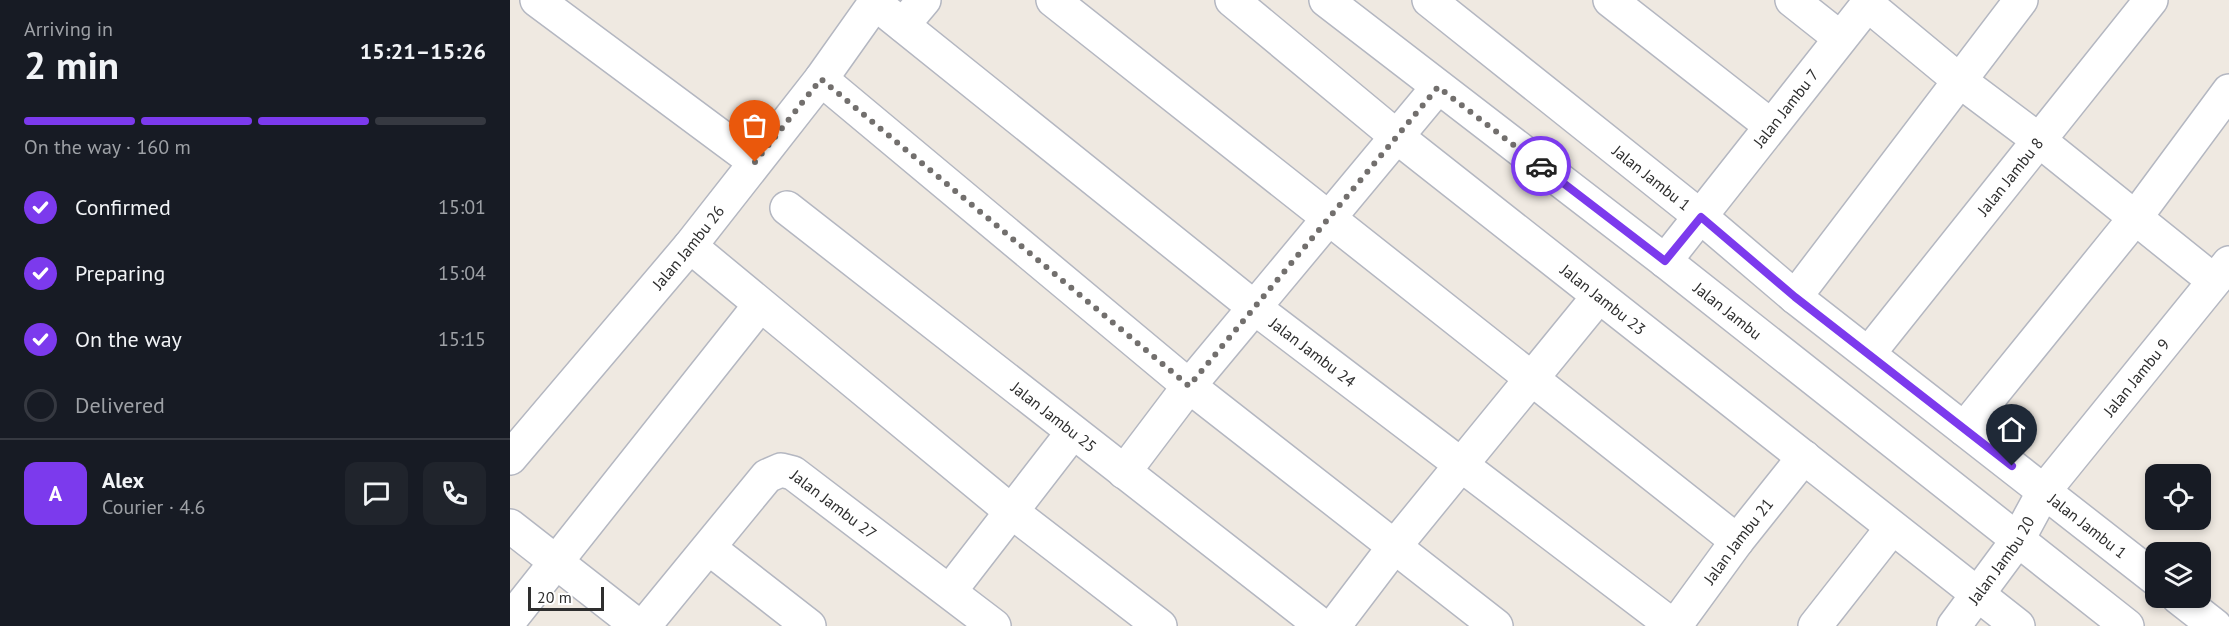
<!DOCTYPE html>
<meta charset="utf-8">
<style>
:root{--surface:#171b24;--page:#20242c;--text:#f1f3f6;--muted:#9ea1a6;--line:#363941;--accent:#7c3aed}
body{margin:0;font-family:"PT Sans",sans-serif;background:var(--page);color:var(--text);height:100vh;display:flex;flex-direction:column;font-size:22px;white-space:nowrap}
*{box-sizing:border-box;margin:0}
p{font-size:20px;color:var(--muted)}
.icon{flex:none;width:33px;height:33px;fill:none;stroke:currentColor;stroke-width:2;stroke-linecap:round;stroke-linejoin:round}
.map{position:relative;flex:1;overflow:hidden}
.drawer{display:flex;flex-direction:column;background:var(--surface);width:510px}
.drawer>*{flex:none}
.buttons{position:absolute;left:1635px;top:464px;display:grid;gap:12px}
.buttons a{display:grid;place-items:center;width:66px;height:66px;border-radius:12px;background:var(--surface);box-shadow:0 3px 9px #0003;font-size:30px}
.scale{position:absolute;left:18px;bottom:15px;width:76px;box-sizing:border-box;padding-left:6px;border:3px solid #2e2e2e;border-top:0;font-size:16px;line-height:21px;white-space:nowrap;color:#2e2e2e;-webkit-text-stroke:4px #fff;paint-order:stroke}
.pin{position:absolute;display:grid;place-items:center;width:51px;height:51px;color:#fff;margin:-62px -26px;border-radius:50% 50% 50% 0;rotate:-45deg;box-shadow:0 0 6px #0007}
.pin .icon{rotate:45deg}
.courier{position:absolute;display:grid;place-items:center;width:60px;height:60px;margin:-30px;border:4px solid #7c3aed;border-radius:50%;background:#fff;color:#222;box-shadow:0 2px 8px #0007}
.headline em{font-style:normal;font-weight:600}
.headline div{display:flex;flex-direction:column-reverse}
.headline{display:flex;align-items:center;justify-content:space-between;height:102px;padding:0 24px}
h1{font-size:39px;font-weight:600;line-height:45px}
.bar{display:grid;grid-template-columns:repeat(4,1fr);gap:9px 6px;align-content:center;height:72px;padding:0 24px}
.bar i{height:8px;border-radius:4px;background:var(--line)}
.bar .selected{background:var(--accent)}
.bar p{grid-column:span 4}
.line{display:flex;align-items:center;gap:15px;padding:0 24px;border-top:2px solid var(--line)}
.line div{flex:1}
.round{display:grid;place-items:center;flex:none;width:63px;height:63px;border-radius:12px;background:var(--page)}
ol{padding:0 24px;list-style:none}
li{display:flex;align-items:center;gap:18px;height:66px}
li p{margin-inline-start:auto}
li .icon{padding:6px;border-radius:50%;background:var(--accent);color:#fff;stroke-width:4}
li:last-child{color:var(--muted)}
li i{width:33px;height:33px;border:3px solid var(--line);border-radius:50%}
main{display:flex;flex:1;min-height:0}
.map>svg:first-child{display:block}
</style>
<main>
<section class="drawer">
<div class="headline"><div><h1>2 min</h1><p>Arriving in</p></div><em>15:21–15:26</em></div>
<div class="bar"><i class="selected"></i><i class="selected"></i><i class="selected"></i><i></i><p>On the way · 160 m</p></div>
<ol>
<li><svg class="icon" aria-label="check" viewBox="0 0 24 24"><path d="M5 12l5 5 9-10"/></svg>Confirmed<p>15:01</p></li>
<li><svg class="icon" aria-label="check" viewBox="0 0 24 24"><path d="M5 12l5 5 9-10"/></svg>Preparing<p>15:04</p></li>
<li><svg class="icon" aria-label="check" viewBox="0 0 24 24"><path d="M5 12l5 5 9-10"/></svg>On the way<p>15:15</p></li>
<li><i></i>Delivered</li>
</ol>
<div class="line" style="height:108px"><b class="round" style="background:var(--accent);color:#fff">A</b><div><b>Alex</b><p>Courier · 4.6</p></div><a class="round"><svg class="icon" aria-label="chat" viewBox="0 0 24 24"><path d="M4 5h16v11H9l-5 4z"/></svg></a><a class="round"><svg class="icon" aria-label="phone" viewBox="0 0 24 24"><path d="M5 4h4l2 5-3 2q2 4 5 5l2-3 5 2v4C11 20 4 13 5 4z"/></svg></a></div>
</section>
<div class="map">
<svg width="1719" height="626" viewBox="0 0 1719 626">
<rect width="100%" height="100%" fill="#efe9e1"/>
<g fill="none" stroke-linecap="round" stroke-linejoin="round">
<defs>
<g id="minor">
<path d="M27,0L245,162"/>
<path d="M543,0L1227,541"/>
<path id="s1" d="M722,0L886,136L1508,626"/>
<path id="s2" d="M816,0L1155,261L1617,626"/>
<path id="s3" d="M919,0L1191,217L1285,297L1646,579"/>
<path d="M1100,0L1261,126"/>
<path d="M1282,0L1330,38"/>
<path id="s4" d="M365,3L745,308L1163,626"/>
<path d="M1357,4L1450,81L1530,141L1704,281"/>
<path d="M393,25L414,0"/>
<path d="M311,79L679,386L986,626"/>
<path id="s5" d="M277,208L812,626"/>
<path d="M180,246L502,512L650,626"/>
<path id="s6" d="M1155,261L1361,0"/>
<path d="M1285,297L1511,0"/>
<path id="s7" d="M1359,353L1641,0"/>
<path d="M1454,429L1625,218L1719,91"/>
<path id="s8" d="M0,458L180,246L311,79L367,0"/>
<path d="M614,472L679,386L928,87"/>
<path d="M0,526L128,626"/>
<path d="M199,548L299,626"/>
<path d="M440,591L563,432"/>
<path d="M1668,597L1705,626"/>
<path d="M0,620L250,305"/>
<path id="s9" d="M134,626L257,476L271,470L283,473L484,626"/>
<path d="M824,626L884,547L1089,296"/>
<path id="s10" d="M1165,626L1227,541L1294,457"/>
<path d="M1305,626L1382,528"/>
<path id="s11" d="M1444,626L1507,541L1534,491L1719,263"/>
</g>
</defs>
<use href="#minor" stroke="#b4b7c1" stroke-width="36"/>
<use href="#minor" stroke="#fff" stroke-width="33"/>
</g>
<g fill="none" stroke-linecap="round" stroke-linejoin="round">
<path stroke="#726f6d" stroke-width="6" stroke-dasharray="0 10.8" d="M245,162L311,79L679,386L928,87L1031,166"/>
<path stroke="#7c3aed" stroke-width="8" d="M1031,166L1155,261L1191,217L1285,297L1502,466"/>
</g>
<g text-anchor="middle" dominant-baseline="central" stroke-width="4.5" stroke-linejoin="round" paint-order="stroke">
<g font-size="16" fill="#2e2e2e" stroke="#fff">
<text stroke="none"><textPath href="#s6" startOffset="195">Jalan Jambu 7</textPath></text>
<text stroke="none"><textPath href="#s7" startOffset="226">Jalan Jambu 8</textPath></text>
<text stroke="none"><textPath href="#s3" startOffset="285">Jalan Jambu 1</textPath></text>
<text stroke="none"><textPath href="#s8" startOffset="276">Jalan Jambu 26</textPath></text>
<text stroke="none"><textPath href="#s1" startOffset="477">Jalan Jambu 23</textPath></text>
<text stroke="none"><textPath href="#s2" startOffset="508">Jalan Jambu</textPath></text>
<text stroke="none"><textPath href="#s4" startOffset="560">Jalan Jambu 24</textPath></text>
<text stroke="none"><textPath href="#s11" startOffset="309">Jalan Jambu 9</textPath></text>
<text stroke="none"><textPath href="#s5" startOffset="339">Jalan Jambu 25</textPath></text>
<text stroke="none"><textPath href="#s9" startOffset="273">Jalan Jambu 27</textPath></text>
<text stroke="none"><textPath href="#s3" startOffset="843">Jalan Jambu 1</textPath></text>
<text stroke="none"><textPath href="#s10" startOffset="106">Jalan Jambu 21</textPath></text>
<text stroke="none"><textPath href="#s11" startOffset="81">Jalan Jambu 20</textPath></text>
</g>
</g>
</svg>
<div class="buttons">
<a><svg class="icon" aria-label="locate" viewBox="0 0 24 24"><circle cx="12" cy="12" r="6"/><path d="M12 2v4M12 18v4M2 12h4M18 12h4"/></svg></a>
<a><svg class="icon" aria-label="layers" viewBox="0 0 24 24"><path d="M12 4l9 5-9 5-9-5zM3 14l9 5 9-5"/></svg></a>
</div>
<div class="scale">20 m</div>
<div class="pin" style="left:245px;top:162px;background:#ea580c"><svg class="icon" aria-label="bag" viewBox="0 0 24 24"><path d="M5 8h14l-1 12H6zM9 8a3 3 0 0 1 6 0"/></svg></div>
<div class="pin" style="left:1502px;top:466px;background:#1f2937"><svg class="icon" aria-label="home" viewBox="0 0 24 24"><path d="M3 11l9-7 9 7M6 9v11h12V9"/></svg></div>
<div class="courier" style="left:1031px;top:166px"><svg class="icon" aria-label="car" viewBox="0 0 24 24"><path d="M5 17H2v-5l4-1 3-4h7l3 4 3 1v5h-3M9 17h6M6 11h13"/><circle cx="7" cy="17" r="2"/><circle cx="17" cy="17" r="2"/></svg></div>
</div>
</main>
